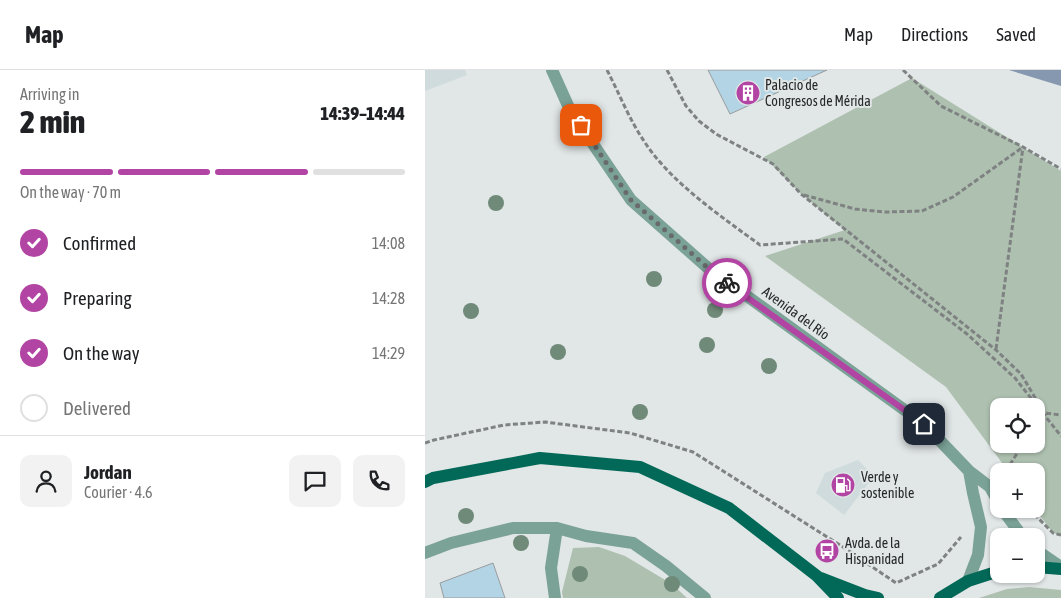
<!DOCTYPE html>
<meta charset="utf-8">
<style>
:root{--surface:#fff;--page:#f2f2f2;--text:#202124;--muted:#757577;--line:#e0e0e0;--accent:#b245a3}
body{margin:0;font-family:"Asap Condensed",sans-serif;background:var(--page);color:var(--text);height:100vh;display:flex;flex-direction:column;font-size:19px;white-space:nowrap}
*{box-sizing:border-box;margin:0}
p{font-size:16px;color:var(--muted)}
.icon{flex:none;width:28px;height:28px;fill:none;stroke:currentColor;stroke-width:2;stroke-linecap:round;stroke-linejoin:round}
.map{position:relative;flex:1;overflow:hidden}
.drawer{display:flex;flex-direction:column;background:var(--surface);width:425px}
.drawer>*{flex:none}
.fabs{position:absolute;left:565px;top:328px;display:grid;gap:10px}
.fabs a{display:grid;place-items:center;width:55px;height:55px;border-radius:10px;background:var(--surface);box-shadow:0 1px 4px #0004;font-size:25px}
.pin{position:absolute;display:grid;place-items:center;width:42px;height:42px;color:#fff;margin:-21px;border-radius:10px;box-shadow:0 2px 8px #0006}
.courier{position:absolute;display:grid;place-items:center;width:50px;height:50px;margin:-25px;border:4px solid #b245a3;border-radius:50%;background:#fff;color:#222;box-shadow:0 1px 6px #0007}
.head em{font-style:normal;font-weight:800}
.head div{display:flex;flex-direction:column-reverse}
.head{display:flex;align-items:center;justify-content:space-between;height:85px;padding:0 20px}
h1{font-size:32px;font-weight:800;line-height:38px}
.bar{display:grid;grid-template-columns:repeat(4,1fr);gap:8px 5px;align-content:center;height:60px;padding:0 20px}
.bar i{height:6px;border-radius:4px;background:var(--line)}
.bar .active{background:var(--accent)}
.bar p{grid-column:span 4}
.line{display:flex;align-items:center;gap:12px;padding:0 20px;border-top:1px solid var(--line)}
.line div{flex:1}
.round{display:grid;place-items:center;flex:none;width:52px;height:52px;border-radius:10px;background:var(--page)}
ol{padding:0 20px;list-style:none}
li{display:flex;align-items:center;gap:15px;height:55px}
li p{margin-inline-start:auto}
li .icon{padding:5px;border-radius:50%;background:var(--accent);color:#fff;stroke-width:4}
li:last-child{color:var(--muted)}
li i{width:28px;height:28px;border:2px solid var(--line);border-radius:50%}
header{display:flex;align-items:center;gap:30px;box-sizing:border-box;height:70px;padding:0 25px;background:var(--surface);border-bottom:1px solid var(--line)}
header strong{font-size:24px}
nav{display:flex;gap:28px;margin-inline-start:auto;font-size:18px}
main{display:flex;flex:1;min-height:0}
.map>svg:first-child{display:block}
</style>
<header>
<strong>Map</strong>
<nav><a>Map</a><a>Directions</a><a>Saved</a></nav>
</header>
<main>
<section class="drawer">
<div class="head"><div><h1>2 min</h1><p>Arriving in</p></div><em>14:39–14:44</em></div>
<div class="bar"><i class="active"></i><i class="active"></i><i class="active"></i><i></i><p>On the way · 70 m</p></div>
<ol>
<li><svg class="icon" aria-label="check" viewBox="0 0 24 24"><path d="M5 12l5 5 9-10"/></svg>Confirmed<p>14:08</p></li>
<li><svg class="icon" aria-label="check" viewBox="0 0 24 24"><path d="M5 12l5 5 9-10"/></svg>Preparing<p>14:28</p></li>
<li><svg class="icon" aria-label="check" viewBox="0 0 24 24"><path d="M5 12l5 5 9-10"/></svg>On the way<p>14:29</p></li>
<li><i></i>Delivered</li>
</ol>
<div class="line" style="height:90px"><a class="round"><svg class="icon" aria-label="person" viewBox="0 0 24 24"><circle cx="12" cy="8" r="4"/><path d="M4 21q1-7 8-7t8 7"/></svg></a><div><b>Jordan</b><p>Courier · 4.6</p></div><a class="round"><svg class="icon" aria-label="chat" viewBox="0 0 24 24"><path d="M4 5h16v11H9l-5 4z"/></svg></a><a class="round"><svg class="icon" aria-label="phone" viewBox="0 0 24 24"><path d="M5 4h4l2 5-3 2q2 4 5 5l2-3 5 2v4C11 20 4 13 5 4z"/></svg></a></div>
</section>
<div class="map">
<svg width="636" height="528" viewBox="0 0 636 528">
<rect width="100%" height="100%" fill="#e1e6e6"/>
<path fill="#cfdbdc" d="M0,0H40L42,5L0,21Z
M433,390L449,406L419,445L391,423L400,403Z"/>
<path fill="#aec0b0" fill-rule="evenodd" d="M487,8L636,101V465L628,463L610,439L611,401H583L521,317L340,186L420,160L376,124L339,87ZM611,336V374H574V336Z
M174,477L200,486L247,514L262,528H138L137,522L148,478Z
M604,517L636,520V528H554L582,519Z"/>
<path fill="#8598b0" d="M584,0H636V16Z"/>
<path fill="#b3d4e4" stroke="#999c9e" d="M283,0H402L305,44Z
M68,493L80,528H19L15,513Z"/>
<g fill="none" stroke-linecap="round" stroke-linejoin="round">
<path stroke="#7f8282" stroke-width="3" stroke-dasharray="5 2.5" stroke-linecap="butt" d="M182,0C194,23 205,51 219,71C245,112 297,147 335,175L418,169L542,264L590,308L636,366
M242,0L261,36L274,51L291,64L348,94L376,124L571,280L596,304L615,336
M478,0L516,36L598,77L636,99
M379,125L430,139L460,142L497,141L528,127L598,77
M571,279L598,77
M611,353L619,343L636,345
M0,373L9,370L79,355L120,352L205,363L268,382L418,477L471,513L513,494L536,467
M581,401L598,374
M604,439L628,463L636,465"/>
<path stroke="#7ba297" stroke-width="12" d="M127,0L145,40L206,130L283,198L499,354L544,401L565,417L574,433
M577,439L597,466
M611,480L636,497
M0,483L26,473L88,458H132
M543,511L553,485L556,457L548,423L544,401
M130,528L126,498L132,458L161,466L208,473L241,496L280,528"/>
<path stroke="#026958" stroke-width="12" d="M0,412L8,408L115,388L215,397L304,438L392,506L413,528
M611,497L636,499
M396,508L440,525L453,528
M515,528L543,511L574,501"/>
</g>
<g fill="#708a79">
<circle cx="71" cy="133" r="8"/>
<circle cx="229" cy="209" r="8"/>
<circle cx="290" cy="240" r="8"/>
<circle cx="46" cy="241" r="8"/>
<circle cx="282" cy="275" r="8"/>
<circle cx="133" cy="282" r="8"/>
<circle cx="344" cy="296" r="8"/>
<circle cx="215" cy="342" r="8"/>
<circle cx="41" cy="446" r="8"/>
<circle cx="96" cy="473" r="8"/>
<circle cx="155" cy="504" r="8"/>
<circle cx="247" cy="514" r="8"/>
</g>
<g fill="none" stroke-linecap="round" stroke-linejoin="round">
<path stroke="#686a6b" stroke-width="5" stroke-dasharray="0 9" d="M156,55L206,130L283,198L302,213"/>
<path stroke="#b245a3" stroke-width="6" d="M302,213L499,354"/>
</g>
<defs>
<symbol id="building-disc" viewBox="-11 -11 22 22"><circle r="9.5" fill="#b245a3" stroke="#e1e6e6"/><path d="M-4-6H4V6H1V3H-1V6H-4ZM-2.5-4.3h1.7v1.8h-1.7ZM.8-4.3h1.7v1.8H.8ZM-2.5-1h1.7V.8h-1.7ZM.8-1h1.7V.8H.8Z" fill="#fff"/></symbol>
<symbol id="fuel-disc" viewBox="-11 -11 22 22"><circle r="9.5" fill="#b245a3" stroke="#e1e6e6"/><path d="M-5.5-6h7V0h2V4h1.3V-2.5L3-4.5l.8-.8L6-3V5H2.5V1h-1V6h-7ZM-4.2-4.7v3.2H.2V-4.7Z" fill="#fff"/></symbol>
<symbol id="bus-disc" viewBox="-11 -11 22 22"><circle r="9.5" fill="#b245a3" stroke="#e1e6e6"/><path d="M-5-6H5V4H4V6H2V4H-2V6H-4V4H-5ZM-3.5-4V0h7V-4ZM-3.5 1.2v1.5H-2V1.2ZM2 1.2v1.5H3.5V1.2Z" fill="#fff"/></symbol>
</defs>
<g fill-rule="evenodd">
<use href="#building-disc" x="309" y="9" width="28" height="28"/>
<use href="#fuel-disc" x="404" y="401" width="28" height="28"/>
<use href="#bus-disc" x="388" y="467" width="28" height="28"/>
</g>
<g text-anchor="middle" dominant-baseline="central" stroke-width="4" stroke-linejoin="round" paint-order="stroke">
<g font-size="14" fill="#272829" stroke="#e1e6e6" text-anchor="start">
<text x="340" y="15">Palacio de<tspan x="340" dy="16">Congresos de Mérida</tspan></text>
<text x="436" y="407">Verde y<tspan x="436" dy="16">sostenible</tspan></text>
<text x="420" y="473">Avda. de la<tspan x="420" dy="16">Hispanidad</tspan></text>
</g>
<g font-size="14" fill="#272829" stroke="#e1e6e6">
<text transform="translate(371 243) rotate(36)">Avenida del Río</text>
</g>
</g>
</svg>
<div class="fabs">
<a><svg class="icon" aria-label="locate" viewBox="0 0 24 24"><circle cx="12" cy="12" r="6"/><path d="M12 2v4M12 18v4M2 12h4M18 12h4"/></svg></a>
<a>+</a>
<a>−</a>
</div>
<div class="pin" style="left:156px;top:55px;background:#ea580c"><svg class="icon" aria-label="bag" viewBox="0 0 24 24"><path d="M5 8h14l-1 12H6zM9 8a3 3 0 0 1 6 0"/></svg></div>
<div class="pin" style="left:499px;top:354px;background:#1f2937"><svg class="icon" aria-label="home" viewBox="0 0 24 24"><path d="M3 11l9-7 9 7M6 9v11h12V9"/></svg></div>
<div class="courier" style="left:302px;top:213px"><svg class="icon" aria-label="bike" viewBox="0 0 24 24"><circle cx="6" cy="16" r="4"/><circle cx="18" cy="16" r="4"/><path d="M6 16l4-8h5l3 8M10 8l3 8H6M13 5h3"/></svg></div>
</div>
</main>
